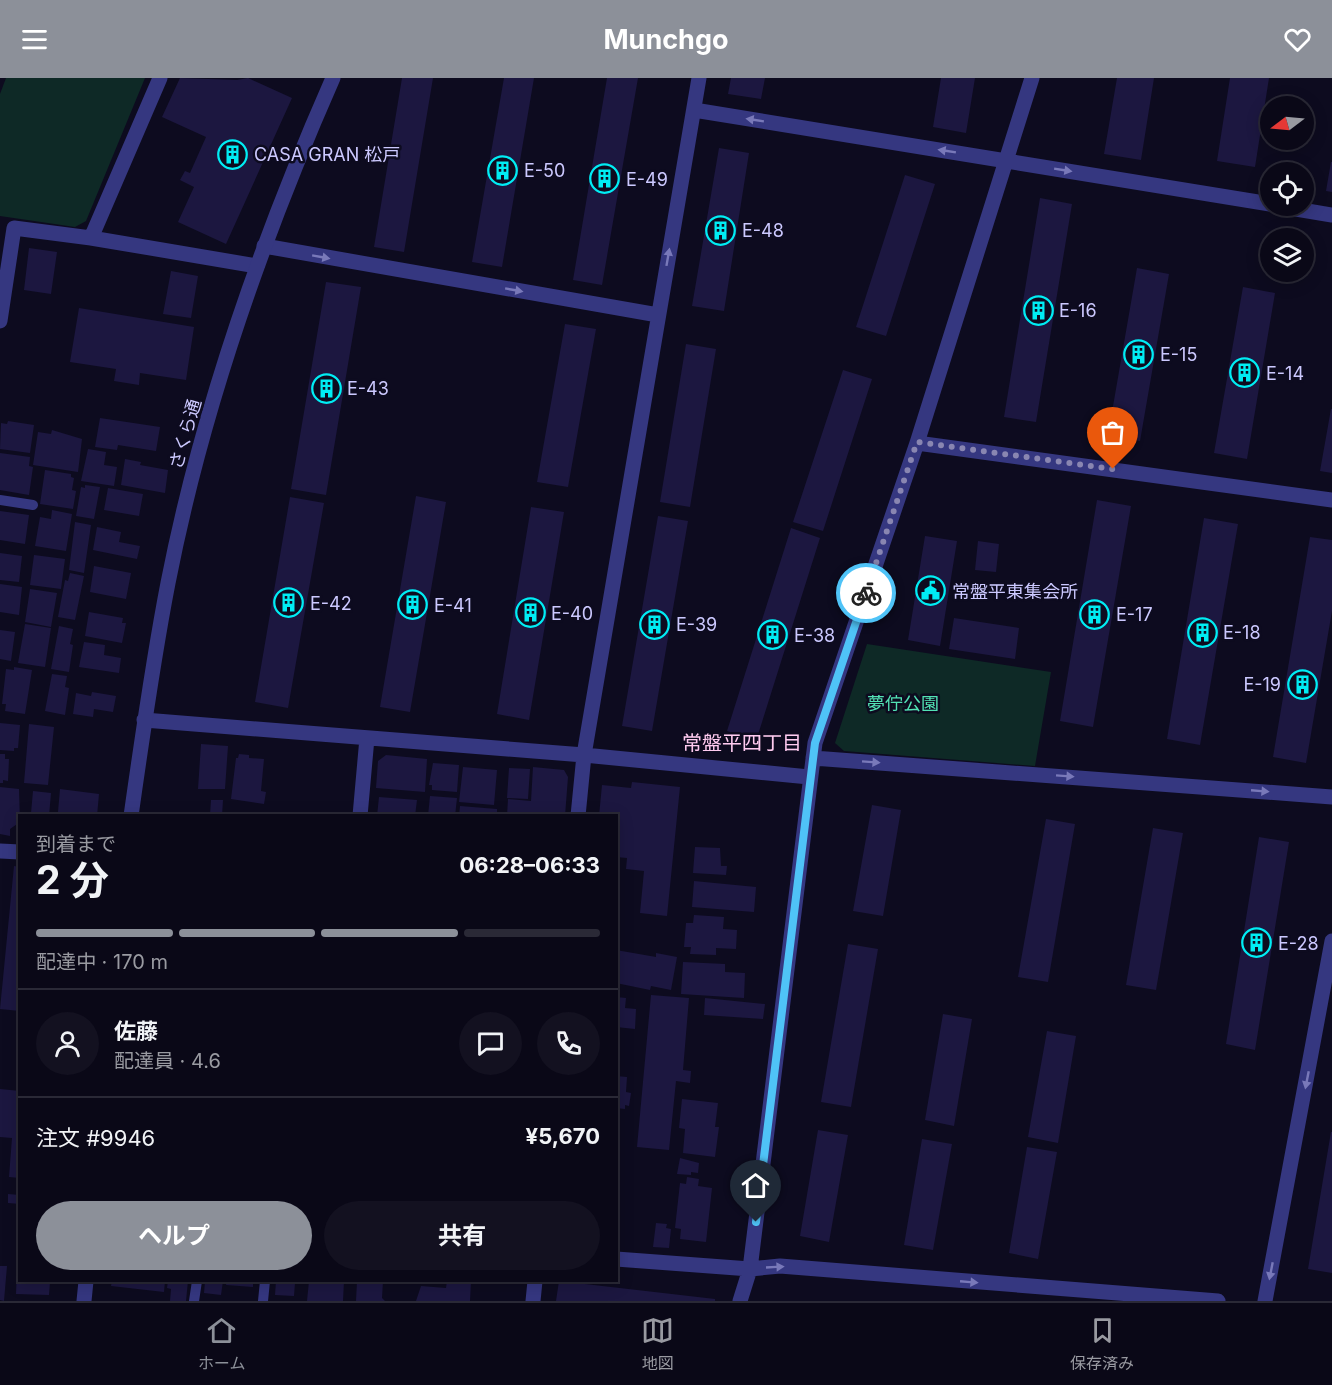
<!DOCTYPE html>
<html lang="ja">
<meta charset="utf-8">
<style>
:root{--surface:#0a0817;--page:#131120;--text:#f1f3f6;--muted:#999aa1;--line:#2a2936;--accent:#8c9099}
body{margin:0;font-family:Inter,"Noto Sans JP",sans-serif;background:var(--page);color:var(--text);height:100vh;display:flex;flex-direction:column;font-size:22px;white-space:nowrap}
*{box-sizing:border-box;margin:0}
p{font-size:20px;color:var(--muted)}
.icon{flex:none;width:33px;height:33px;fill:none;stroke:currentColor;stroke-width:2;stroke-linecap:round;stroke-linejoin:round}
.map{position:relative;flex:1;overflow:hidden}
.side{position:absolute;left:18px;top:736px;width:600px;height:468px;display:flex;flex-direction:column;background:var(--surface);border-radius:0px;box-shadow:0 3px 15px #0003,0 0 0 2px var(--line)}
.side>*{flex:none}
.needle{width:39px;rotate:254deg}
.buttons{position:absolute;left:1260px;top:18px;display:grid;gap:12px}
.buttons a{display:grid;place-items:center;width:54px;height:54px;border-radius:50%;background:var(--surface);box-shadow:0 3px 15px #0003,0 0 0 2px var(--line);font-size:30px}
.pin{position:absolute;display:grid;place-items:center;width:51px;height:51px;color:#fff;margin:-62px -26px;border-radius:50% 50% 50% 0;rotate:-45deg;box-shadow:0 0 6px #0007}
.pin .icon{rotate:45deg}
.courier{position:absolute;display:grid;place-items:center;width:60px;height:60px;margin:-30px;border:4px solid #4fc3f7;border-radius:50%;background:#fff;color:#222;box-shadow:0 2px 8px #0007}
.head em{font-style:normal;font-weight:700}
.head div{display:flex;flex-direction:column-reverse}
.head{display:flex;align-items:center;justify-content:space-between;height:102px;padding:0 18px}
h1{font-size:39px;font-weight:700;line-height:45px}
.bar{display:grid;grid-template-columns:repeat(4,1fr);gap:9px 6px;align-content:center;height:72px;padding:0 18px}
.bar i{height:8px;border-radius:4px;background:var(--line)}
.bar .on{background:var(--accent)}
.bar p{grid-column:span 4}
.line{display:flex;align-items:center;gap:15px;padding:0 18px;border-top:2px solid var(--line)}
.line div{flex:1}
.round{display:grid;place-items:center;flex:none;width:63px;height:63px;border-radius:32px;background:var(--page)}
.button{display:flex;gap:12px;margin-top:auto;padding:12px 18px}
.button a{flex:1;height:69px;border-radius:36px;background:var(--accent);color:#fff;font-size:24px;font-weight:700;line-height:69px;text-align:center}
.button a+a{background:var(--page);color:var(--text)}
header{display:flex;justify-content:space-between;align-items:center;height:78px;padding:0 18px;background:var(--accent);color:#fff;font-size:27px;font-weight:700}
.tabs{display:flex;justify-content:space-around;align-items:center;height:84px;border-top:2px solid var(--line);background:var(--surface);font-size:16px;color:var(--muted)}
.tabs a{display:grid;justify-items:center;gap:3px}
.tabs .on{color:var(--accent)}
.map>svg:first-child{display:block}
</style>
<header><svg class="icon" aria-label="menu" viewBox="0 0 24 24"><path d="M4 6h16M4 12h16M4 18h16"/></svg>Munchgo<svg class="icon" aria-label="heart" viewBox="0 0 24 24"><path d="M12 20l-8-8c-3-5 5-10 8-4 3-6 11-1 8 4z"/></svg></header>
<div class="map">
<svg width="1332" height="1223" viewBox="0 0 1332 1223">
<rect width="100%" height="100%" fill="#0d0b1f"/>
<path fill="#0e2926" d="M6,0H145L86,143L75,149L0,138V16Z
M867,566L1051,594L1035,688L844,673L835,665Z"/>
<path fill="#1c1740" d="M180,0L237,2L248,0L292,20L226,166L178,144L194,109L180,102L185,93L190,95L206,59L162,39Z
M402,0H433L404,174L374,169Z
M504,0H534L502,189L472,184Z
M607,0H638L602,207L573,202Z
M731,0H765L761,21L728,16Z
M941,0H975L966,55L933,49Z
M1117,0H1154L1141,82L1104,76Z
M1230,0H1269L1255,89L1217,83Z
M719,70L749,75L724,233L692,228Z
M1331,84H1332V114L1326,113Z
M905,97L935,106L886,258L856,249Z
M1040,120L1072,126L1036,344L1004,339Z
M29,170L57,174L51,216L24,212Z
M1137,190L1169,196L1140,363L1108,357Z
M171,193L198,198L191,240L163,236Z
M326,204L361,209L326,417L291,411Z
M1243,209L1275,215L1247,381L1214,375Z
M79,230L194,249L186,302L140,295L139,307L114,303L116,291L70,284Z
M565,246L596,251L568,409L537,404Z
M686,266L716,271L690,429L660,424Z
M843,292L872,301L823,453L793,444Z
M1331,331H1332V395L1320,393Z
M100,340L160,349L156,373L118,367L117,372L95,369Z
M8,343L34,347L30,375L0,371L1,345L7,346Z
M52,352L82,361L78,394L33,387L38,354L51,356Z
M88,371L106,374L104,387L117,389L114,408L81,403Z
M0,375L30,379L29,388L33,389L29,417L0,412Z
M125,381L141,384L140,387L168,392L165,415L121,407Z
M45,392L71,396V399L74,400L72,412L76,413L73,431L40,426Z
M85,407L100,409L94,441L76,438L81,409L85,410Z
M108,410L143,416L139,438L104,432Z
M416,418L446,424L410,634L380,629Z
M290,419L324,425L288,630L255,624Z
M1097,422L1131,428L1093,649L1060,643Z
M531,429L564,434L529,642L497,636Z
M52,432L72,436L66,473L35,468L40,439L51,441Z
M0,433L29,437L25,466L0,462Z
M658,438L688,443L652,653L622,648Z
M1204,440L1238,446L1200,667L1167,661Z
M75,444L91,447L84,495L69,492Z
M97,449L121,454L119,464L140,468L137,481L93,472Z
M791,450L820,460L756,663L727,653Z
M925,458L957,463L940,568L908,562Z
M1310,459L1332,462V533L1306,685L1273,679Z
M978,463L999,466L996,494L975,492Z
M0,475L22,478L19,504L0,502Z
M34,477L65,481L61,511L30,507Z
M94,488L131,495L126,521L90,514Z
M70,495L84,498L75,542L58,539L65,502L68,503Z
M0,506L22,509L19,537L0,534Z
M30,511L57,515L51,549L25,544Z
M89,534L123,540L122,545H126L122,565L85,558Z
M954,540L1019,550L1015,581L949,571Z
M25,546L51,550L45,589L18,585Z
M59,548L73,551L70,566L73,567L69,594L51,591Z
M0,552L15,554L11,583L0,581Z
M84,564L105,567L104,577L121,580L119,595L79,589Z
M14,589L32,592L25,636L5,633L6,626H2L6,591L14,592Z
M52,596L67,598L65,609L69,610L65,637L45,633Z
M92,614L116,618L113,634L94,631L93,639L73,636L76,615L91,618Z
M0,645L20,647L18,670H14V673L0,672Z
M29,646L54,649L48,707L24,705Z
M201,666L228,668L225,711H198Z
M0,676H5V681H9L8,703L3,702V705H0Z
M239,676L249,677V680L264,681L261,713L266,714L264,726L231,721L236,680H238Z
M386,677L427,681L425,714L376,710L378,683Z
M433,685L459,687L457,714L432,712V707H429Z
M463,689L497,692L494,727L459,724Z
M533,689L564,692L568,699L565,738H507L508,721L531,723Z
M509,690L530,691L528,721L507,720Z
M632,704L680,709L667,838L640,835L644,793L626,791L627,780L616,779V738H599L602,707L631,710Z
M0,709L19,711L20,744L10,751V758L0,756Z
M60,711L99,716L97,738L58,734Z
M33,713L51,715L49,738H27L31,735Z
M430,718L457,720L455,738H428Z
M379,719L417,722L415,738H377Z
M211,722H223L222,738L210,737Z
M872,727L901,732L883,838L853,833Z
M460,728L497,731V738H459Z
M226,734L257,736V738H226Z
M1046,741L1075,746L1048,904L1018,899Z
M1153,750L1183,755L1156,912L1126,907Z
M1259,759L1289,764L1255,972L1226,966Z
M695,769L720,770L721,788H727L726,797L693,795Z
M14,788L20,789V933L0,931Z
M694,803L756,809L754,834L692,829Z
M694,837L724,839L723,851L737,852L736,871L716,870V877L690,876L691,869H684L686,845H693Z
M848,866L878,871L851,1029L821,1024Z
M616,872L656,879V875L677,879L671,912L651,908L650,912L616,905Z
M683,884L725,886V894L745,895L744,920L681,916Z
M651,917L689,920L683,992L691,993L690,1005L676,1003L669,1072L637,1069Z
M616,919L626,920L625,930L636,931L635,951L616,949Z
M705,920L765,926L763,941L704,937Z
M943,936L972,941L954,1048L925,1042Z
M1047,953L1076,958L1058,1065L1028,1059Z
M616,998L627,999L626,1014L631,1015L629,1028L625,1027V1031L616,1030Z
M0,1011L20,1013V1100L9,1099L12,1060L0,1059Z
M682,1021L718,1025L715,1049H719L715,1079L683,1075L685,1051L679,1050Z
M818,1052L848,1057L829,1164L800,1158Z
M1331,1054H1332V1195L1308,1191Z
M922,1061L952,1066L933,1172L904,1167Z
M1027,1069L1057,1074L1038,1181L1009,1175Z
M680,1080L699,1085L698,1095L691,1094V1097L677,1096Z
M687,1099L699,1101L698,1108L712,1110L706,1164L680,1161L681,1151L675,1150L680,1105L686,1106Z
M8,1116L20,1117V1126L8,1125Z
M656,1145L667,1146L666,1150L671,1151L669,1170L653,1169Z
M0,1188H7L4,1223L0,1222Z
M17,1190L20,1203L50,1204L49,1217L16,1216Z
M112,1203H165L164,1214L111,1208Z
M168,1203H188L186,1223H170L171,1211L167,1210Z
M205,1203H223L221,1217L204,1215Z
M227,1203H253V1209L226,1207Z
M276,1203H306V1206L295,1205L294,1218L275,1217Z
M309,1203H344L343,1223H307Z
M357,1203H383L382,1220L385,1223H356Z
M447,1203H471L470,1223H416L421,1208L446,1210Z
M559,1203L715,1221V1223H556Z"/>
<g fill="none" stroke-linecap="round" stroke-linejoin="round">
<path stroke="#353780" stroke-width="10" d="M0,422L33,427
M194,1223L197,1203
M263,1223L265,1203"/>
<path stroke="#353780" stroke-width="15" d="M694,32L1270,126
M1278,128L1332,137
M91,160L257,188
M264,168L658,237
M0,243L14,150L91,160L160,0
M917,365L1332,422
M144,642L584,677L809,699
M813,680L1332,719
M360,738L367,660
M578,738L584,677L699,0
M0,773L20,774
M616,1181L750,1191L815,665L917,365L1032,0
M533,1223L535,1203
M740,1223L750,1191L780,1188L1218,1223
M1265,1223L1332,863"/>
<path stroke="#353780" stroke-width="15" d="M131,738C142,660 153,582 168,505C202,331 262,161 333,0
M84,1223L86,1203"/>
</g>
<defs><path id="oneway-solid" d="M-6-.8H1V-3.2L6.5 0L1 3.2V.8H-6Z" transform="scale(1.5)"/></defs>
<g fill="#7979b9">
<use href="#oneway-solid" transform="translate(755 42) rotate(-171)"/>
<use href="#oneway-solid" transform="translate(947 73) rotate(-171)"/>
<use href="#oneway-solid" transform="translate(1063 92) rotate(9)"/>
<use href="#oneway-solid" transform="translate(321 179) rotate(10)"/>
<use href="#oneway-solid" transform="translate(668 179) rotate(-80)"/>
<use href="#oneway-solid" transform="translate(514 212) rotate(10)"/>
<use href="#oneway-solid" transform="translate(871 684) rotate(4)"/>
<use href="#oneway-solid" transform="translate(1065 698) rotate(4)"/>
<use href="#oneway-solid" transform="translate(1260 713) rotate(5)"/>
<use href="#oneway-solid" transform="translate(1307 1002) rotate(101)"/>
<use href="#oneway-solid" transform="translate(775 1189) rotate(-3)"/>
<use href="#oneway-solid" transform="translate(1271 1193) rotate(101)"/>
<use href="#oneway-solid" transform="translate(969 1204) rotate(5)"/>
</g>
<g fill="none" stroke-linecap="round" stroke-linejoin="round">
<path stroke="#8986b1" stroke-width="6" stroke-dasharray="0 10.8" d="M866,515L917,364L1113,391"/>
<path stroke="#4fc3f7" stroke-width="8" d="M756,1144L815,665L866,515"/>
</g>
<defs>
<symbol id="building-ring" viewBox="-11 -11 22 22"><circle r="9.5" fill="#0d0b1f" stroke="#00edf4" stroke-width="1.5"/><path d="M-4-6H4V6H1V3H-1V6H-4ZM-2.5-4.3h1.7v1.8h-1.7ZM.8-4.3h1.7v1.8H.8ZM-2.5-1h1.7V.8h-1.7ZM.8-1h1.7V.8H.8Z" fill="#00edf4"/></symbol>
<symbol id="civic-ring" viewBox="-11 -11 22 22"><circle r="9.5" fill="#0d0b1f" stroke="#00edf4" stroke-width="1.5"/><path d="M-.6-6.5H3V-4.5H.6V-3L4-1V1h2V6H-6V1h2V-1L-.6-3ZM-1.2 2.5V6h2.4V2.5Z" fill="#00edf4"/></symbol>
</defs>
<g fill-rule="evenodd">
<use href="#building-ring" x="216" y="60" width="33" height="33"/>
<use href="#building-ring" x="486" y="76" width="33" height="33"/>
<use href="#building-ring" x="588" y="84" width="33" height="33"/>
<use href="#building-ring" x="704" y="136" width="33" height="33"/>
<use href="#building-ring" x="1022" y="216" width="33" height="33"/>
<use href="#building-ring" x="1122" y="260" width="33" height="33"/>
<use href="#building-ring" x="1228" y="278" width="33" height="33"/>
<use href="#building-ring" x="310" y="294" width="33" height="33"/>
<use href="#civic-ring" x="914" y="496" width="33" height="33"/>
<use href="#building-ring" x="272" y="508" width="33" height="33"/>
<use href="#building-ring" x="396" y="510" width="33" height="33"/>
<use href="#building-ring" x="514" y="518" width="33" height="33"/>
<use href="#building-ring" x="1078" y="520" width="33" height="33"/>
<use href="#building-ring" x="638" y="530" width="33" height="33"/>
<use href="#building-ring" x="1186" y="538" width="33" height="33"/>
<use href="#building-ring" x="756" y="540" width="33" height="33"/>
<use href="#building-ring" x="1286" y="590" width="33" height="33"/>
<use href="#building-ring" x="1240" y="848" width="33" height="33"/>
</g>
<g text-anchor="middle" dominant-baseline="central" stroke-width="5" stroke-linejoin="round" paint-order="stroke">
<g font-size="18" fill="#ccc9ff" stroke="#0d0b1f" text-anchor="start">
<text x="254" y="76">CASA GRAN 松戸</text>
<text x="524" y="92">E-50</text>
<text x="626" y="101">E-49</text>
<text x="742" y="152">E-48</text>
<text x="1059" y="232">E-16</text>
<text x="1160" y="276">E-15</text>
<text x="1266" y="295">E-14</text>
<text x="347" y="310">E-43</text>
<text x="952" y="513">常盤平東集会所</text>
<text x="310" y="525">E-42</text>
<text x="434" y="527">E-41</text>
<text x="551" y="535">E-40</text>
<text x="1116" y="536">E-17</text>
<text x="676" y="546">E-39</text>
<text x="1223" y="554">E-18</text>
<text x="794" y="557">E-38</text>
<text x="1281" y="606" text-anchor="end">E-19</text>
<text x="1278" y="865">E-28</text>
</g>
<g font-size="18" fill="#ccc9ff" stroke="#0d0b1f">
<text transform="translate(185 356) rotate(-74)">さくら通</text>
</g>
<g font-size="18" fill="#52e2b4" stroke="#0d0b1f">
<text x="903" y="625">夢佇公園</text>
</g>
<g font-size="20" fill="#ffcbf0" stroke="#0d0b1f">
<text x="742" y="665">常盤平四丁目</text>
</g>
</g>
</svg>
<div class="buttons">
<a><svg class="needle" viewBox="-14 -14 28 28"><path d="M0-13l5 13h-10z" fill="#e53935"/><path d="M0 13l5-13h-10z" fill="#999aa1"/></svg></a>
<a><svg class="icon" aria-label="locate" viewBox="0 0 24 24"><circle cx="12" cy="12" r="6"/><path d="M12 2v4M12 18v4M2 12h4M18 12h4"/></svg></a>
<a><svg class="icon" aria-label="layers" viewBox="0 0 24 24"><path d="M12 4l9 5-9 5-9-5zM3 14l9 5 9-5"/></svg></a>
</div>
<div class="pin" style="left:1113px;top:391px;background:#ea580c"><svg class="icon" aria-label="bag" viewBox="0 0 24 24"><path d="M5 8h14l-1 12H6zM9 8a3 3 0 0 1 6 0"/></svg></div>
<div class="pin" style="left:756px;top:1144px;background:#1f2937"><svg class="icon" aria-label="home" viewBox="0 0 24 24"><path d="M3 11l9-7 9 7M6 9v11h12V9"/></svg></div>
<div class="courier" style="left:866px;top:515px"><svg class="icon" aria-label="bike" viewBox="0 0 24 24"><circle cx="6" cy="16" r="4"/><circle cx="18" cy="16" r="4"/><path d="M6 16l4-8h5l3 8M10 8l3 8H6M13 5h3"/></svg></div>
<section class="side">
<div class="head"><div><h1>2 分</h1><p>到着まで</p></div><em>06:28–06:33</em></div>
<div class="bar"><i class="on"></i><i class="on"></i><i class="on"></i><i></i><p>配達中 · 170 m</p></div>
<div class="line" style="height:108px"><a class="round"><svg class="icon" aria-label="person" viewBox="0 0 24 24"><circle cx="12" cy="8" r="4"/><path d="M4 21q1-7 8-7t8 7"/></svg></a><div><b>佐藤</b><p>配達員 · 4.6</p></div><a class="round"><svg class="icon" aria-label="chat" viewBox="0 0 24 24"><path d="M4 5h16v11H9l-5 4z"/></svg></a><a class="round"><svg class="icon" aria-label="phone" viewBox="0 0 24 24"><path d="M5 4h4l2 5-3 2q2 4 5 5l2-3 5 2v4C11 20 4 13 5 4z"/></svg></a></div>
<div class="line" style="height:78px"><div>注文 #9946</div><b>¥5,670</b></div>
<div class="button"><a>ヘルプ</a><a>共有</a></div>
</section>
</div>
<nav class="tabs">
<a class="on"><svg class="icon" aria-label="home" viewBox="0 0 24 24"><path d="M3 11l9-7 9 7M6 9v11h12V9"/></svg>ホーム</a>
<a><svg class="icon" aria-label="map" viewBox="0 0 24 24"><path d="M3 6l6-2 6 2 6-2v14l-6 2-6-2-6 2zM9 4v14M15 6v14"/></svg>地図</a>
<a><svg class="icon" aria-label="saved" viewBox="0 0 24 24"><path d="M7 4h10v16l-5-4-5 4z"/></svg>保存済み</a>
</nav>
